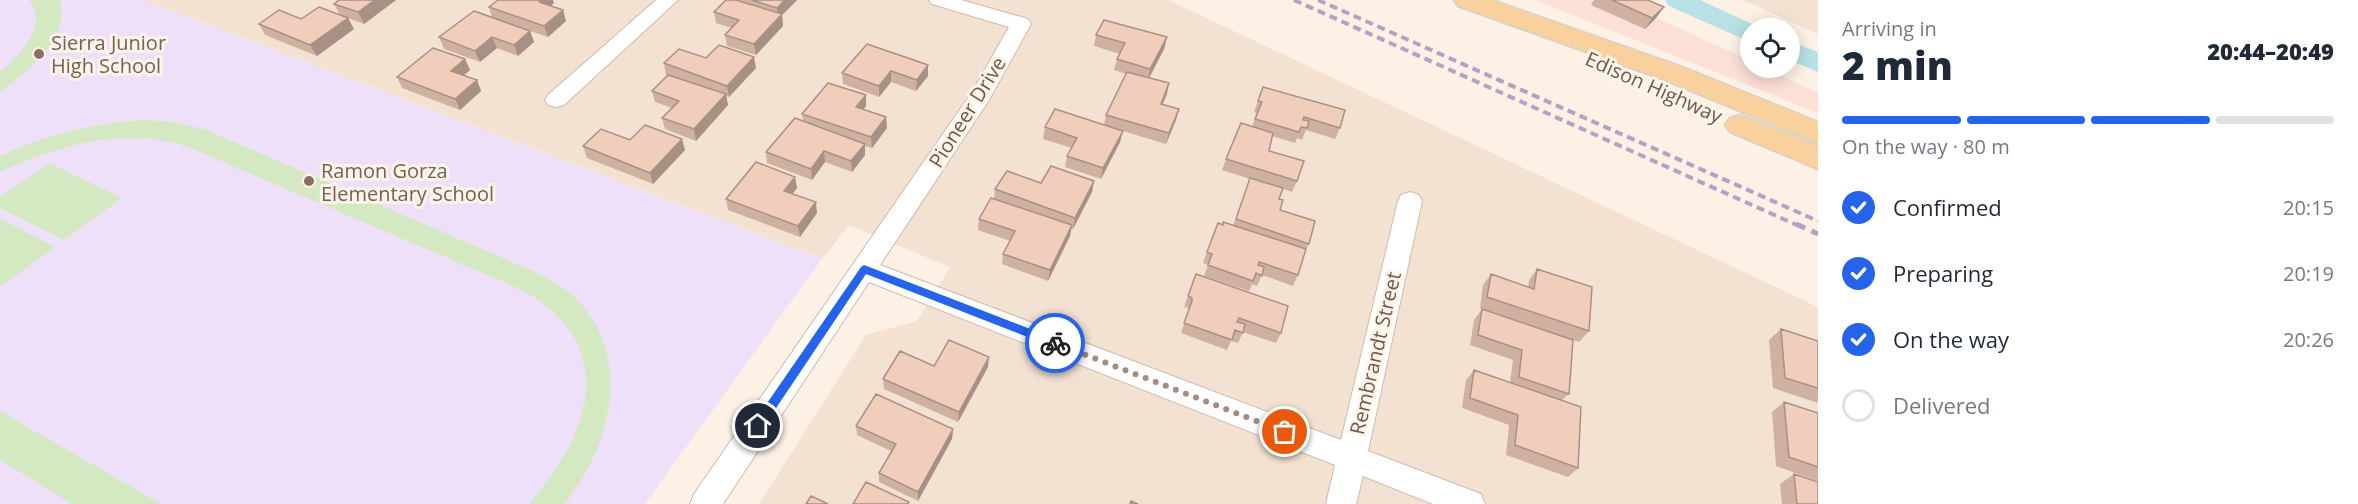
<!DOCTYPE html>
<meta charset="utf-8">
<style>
:root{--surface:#fff;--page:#f2f2f3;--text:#1f2937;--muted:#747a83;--line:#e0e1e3;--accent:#2563eb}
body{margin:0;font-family:"Open Sans",sans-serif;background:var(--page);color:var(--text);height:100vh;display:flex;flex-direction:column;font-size:22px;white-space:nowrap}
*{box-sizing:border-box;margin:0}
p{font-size:20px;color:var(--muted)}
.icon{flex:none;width:33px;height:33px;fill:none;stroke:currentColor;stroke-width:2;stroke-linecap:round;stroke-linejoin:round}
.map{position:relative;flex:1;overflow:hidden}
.side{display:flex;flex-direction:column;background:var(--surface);width:540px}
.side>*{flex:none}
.controls{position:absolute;left:1740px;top:18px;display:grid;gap:12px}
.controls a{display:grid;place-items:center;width:60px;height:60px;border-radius:50%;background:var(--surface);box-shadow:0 3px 15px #0003;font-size:30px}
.pin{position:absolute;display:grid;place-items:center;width:51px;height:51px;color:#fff;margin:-26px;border:3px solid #fff;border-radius:50%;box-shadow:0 2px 6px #0007}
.courier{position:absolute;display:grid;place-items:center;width:60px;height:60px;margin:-30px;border:4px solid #2563eb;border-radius:50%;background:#fff;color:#222;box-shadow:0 2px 8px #0007}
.summary em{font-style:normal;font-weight:800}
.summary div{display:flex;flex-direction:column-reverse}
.summary{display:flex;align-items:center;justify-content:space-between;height:102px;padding:0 24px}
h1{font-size:39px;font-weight:800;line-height:45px}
.bar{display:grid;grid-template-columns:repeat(4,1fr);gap:9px 6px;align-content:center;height:72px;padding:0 24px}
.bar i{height:8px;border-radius:4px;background:var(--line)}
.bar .active{background:var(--accent)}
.bar p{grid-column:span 4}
ol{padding:0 24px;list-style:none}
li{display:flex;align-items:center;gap:18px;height:66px}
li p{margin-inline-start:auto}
li .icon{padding:6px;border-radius:50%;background:var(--accent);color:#fff;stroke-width:4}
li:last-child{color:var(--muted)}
li i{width:33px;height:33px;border:3px solid var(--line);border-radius:50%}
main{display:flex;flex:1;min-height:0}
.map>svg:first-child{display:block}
</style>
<main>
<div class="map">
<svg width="1818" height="504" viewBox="0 0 1818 504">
<rect width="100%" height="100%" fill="#fcf1e4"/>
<path fill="#f3e2d2" d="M143,0H1168L1818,307V504H759L866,335L917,321L950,267L849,225L822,259Z
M1743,0H1818V34Z"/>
<path fill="#fce0d7" d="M1535,0H1618L1750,61V68H1764L1818,93V113Z"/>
<path fill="#eee0f8" d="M0,0H143L822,259L645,504H0Z"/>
<path fill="#d4e9c2" d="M29,0H60C70,40 28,71 0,92V72C19,55 50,26 29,0Z
M144,120L172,122L204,129L533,271C550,280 569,289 582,305C632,364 610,449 564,504H529C591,434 621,344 522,290L186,146C122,127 59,145 0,172V156C46,134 94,123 144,120Z
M50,163L122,198L64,240L0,208V197Z
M0,219L55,247L0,287Z
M0,411L161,504H72L0,460Z"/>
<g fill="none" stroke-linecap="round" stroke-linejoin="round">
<path fill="#b8e1e5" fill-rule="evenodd" d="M1665,0H1700L1761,28H1750V40L1741,38L1669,6Z
M1790,41L1818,52V72L1790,60Z"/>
<defs>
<path id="street" d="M656,0H678L564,105L556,107L548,105L545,100L548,95Z
M929,0H961L1028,19L1031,24L989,100L880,265L1341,440L1398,201L1401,195L1410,192L1419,195L1422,201L1368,451L1481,494L1485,504H1433L1363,476L1356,504H1326L1335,465L869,282L723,504H690L694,494L972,92L1009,27L932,4Z"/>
<path id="primary" d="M1454,0H1492L1682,67L1818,122V143L1662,79L1458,6Z
M1740,115L1818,146V169L1730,132L1725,125L1730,118Z"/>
</defs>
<use href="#street" stroke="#cfbaad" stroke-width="2"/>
<use href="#primary" stroke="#d8d0cc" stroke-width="3"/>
<use href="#street" fill="#fff" fill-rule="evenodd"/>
<use href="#primary" fill="#f9d19d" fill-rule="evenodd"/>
<path stroke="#b3a2c5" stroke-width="4" stroke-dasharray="8 5" stroke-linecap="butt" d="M1294,0L1799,226
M1318,0L1818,221"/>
<path stroke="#b3a2c5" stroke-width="5" stroke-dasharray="10 7" stroke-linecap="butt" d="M1796,224L1818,234"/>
</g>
<path fill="#cfb1a2" d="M396,0L364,24L340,15L334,4Z
M726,0H797L782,15L783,26L756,55L727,46L725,35L732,28L716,23L714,12Z
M1594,0H1648L1664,7L1656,18L1645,29L1591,5Z
M554,3L551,6L566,21L548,37L530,31L534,42L518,56L497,48L480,62L444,49L439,37L492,17L489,7Z
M348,18L354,29L317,56L265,35L259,24L301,19Z
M1096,35L1167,37L1164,49L1149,78L1167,94L1162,104L1179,109L1176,120L1166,144L1123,131L1120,142L1101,179L1065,167L1067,156L1072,148L1043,139L1045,127L1104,125L1106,115L1126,74L1114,70L1117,59L1120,54L1094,46Z
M867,44L928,76L916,91L891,82L879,97L843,84L842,73Z
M706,58L756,68L729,97L726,96L728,105L696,141L665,129L662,118L672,108L655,102L652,91L668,75H666L664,63Z
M465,59L470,70L464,75L477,80L481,91L460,110L402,88L397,77Z
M1263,87L1340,128L1335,139L1306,130L1302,140L1297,138L1295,143L1272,136L1269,151L1297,181L1292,192L1283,189L1279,199L1280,210L1309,244L1304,254L1298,275L1293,286L1262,275L1257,286L1252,284L1249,291L1204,276L1208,265L1203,263L1218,223L1223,225L1233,226L1250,179L1222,170L1226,159L1252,127L1257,113L1254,112Z
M866,106L863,109L886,117L887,128L872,148L865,146V155L852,172L825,162L812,180L767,163L766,152L803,121L802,114Z
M630,140L685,150L653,184L587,158L583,146Z
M795,177L797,188L792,194L817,213L800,237L728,210L726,199Z
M1094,181L1092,192L1073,229L1071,228L1070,236L1048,281L1002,264L1003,254L1010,241L978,230L979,219L994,199L995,189L1041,183Z
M1537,269L1589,331L1579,342L1573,340L1569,394L1562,400L1578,468L1568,477L1506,455L1509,425L1462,408L1466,380L1474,370L1510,383L1513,360L1470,345L1474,320L1482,309L1567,338L1480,308L1483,285L1491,274L1528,287L1529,280Z
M1196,274L1281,333L1276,343L1243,332L1238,343L1231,341L1227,350L1181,333L1188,312V308L1184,307Z
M1781,329L1818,341V403L1773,388L1769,340Z
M934,366L988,367L958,422L884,389L883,379Z
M1784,402L1818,413V481L1776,466L1772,412Z
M856,426L953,429L952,439L918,501L879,482V473L891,451L857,435Z
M1794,474L1818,504H1782L1780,484Z"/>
<path fill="#a99084" d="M375,0H396L364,24L358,12Z
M541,0H553L554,3L543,13L539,2Z
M785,0H797L782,15L783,26L756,55L754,44L778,19L777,8Z
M1664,7L1656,18L1645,29L1652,18Z
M563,10L566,21L548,37L544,26Z
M348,18L354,29L317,56L310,45Z
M530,31L534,42L518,56L514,45Z
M492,37L497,48L480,62L475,51Z
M1167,37L1164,49L1148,80L1150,69Z
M754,57L756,68L729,97L727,86Z
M465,59L470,70L456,82L451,71Z
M928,65V76L916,91L917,80Z
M891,71V82L879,97V86Z
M477,80L481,91L460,110L455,99Z
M1169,83L1167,94L1158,115L1161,104Z
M726,94L728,105L696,141L694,129Z
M866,95V106L857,118L856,107Z
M1179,109L1176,120L1166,144L1169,133Z
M886,117L887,128L872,148L871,137Z
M1123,131L1120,142L1101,179L1103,168Z
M682,139L685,150L653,184L650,173Z
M865,144V155L852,172L851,161Z
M824,151L825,162L812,180L811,169Z
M795,177L797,188L786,202L784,191Z
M1094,181L1092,192L1073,229L1075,218Z
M816,202L817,213L800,237L798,226Z
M1072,225L1070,236L1048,281L1050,270Z
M989,357L988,367L958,422L959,412Z
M953,429L952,439L918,501V492Z"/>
<path fill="#f1cebc" stroke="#a99084" stroke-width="1.5" d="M339,0H375L358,12L334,4Z
M498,0H541L539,2L563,10L544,26L489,7Z
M726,0H736L782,14L754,44L725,35L739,20L714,12Z
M752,0H785L777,8Z
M1612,0H1648L1664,7L1652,18Z
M319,7L348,18L310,45L259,24L279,10L301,19Z
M474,11L530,31L514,45L492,37L475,51L439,37Z
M1104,20L1167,37L1150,69L1117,59L1125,43L1096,35Z
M867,44L928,65L917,80L891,71L879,86L842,73Z
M719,45L754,57L727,86L664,63L679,49L706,58Z
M433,48L465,59L451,71L477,80L455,99L397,77Z
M1127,72L1169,83L1161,104L1179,109L1169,133L1106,115Z
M668,75L726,94L694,129L662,118L679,101L652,91Z
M828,83L866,95L856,107L886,117L871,137L802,114Z
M1263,87L1345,110L1340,128L1304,117L1303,120L1309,121L1307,128L1301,127L1299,132L1255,119L1262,102L1258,101Z
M1055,109L1123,131L1103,168L1067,156L1077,138L1045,127Z
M795,118L865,144L851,161L824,151L811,169L766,152Z
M1241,123L1273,133L1269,151L1304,161L1297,181L1226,159Z
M645,125L682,139L650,173L583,146L601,129L630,140Z
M756,162L795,177L784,191L816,202L798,226L726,199Z
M1051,166L1094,181L1075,218L995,189L1007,171L1041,183Z
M1250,178L1283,188L1279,199L1283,200L1280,210L1315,221L1309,244L1236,219Z
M991,198L1072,225L1050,270L1003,254L1015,231L979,219Z
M1223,222L1306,249L1298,275L1259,262L1258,265L1264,267L1262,276L1256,273L1253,281L1208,265L1212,254L1207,252L1218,223L1223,225Z
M1537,269L1592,287L1589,331L1487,297L1491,274L1534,289Z
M1196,274L1288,306L1281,333L1239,318L1237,322L1245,324L1243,333L1235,330L1232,340L1184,323L1192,301V298L1188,296Z
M1482,309L1573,340L1569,394L1519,377L1522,350L1478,335Z
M1781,329L1818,341V388L1785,378Z
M949,340L989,357L959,412L883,379L900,351L934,366Z
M1474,370L1581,407L1578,468L1515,445L1518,415L1470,398Z
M876,394L953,429L918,492L879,473L896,444L856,426Z
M1784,402L1818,413V467L1789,457Z
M1794,474L1818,482V504H1797Z
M866,482L909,502L908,504H853Z
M811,496L828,504H806Z
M1131,501L1138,504H1130Z"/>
<path fill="#2563eb" d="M864,265L1059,340L1060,343L1055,348L1051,346L866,274L762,429H754V422L861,267Z"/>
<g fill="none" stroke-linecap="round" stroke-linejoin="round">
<path stroke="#a38c80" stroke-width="6" stroke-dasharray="0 10.8" d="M1055,343L1285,432"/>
</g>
<g fill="#8d6e63" stroke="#fff5ea" stroke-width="2">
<circle cx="39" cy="54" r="6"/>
<circle cx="309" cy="181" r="6"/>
</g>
<g text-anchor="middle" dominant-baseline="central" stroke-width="6" stroke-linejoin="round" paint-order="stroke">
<g font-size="20" fill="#785e54" stroke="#fff5ea" text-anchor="start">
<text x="51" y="42">Sierra Junior<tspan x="51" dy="23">High School</tspan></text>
<text x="321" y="170">Ramon Gorza<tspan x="321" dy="23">Elementary School</tspan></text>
</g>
<g font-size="20" fill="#73564a" stroke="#fff5ea">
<text transform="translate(1654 87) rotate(24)">Edison Highway</text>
<text transform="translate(967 112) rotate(-58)">Pioneer Drive</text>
<text transform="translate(1375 353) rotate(-77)">Rembrandt Street</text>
</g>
</g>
</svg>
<div class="controls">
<a><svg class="icon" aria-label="locate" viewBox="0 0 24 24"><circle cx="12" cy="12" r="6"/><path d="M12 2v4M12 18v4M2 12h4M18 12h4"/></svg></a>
</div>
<div class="pin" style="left:1285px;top:432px;background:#ea580c"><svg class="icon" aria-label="bag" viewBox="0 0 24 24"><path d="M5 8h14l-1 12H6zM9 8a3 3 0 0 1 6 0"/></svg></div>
<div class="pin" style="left:758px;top:426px;background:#1f2937"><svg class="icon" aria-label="home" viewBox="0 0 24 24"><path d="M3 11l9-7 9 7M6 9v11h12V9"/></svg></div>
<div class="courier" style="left:1055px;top:343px"><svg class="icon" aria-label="bike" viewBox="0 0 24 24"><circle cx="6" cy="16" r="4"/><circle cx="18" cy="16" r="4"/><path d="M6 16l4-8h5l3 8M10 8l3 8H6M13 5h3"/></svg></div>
</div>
<section class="side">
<div class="summary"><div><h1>2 min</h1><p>Arriving in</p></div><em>20:44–20:49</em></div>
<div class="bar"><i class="active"></i><i class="active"></i><i class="active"></i><i></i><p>On the way · 80 m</p></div>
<ol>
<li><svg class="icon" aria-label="check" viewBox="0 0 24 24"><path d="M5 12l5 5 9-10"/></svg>Confirmed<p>20:15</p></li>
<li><svg class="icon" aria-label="check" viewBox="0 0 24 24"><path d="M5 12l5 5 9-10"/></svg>Preparing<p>20:19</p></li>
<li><svg class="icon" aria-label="check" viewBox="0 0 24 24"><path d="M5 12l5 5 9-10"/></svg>On the way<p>20:26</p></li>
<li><i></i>Delivered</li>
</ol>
</section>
</main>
